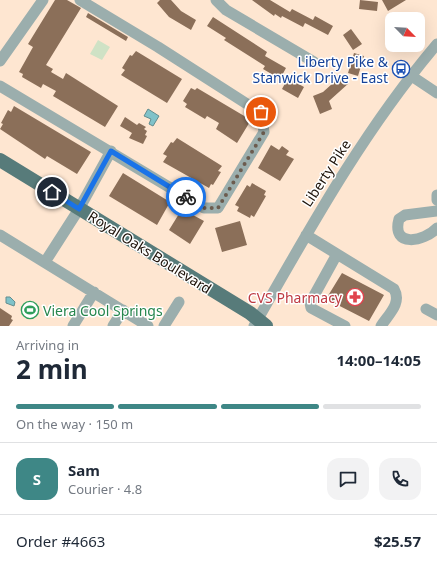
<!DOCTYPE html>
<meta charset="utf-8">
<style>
:root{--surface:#fff;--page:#f2f2f3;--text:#1f2937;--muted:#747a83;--line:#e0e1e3;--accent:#3e8786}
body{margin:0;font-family:"Noto Sans",sans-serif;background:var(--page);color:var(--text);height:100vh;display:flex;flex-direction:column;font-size:15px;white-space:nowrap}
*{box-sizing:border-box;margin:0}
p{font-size:13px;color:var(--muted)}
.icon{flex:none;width:22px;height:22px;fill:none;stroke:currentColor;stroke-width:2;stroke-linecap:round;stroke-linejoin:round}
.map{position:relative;height:326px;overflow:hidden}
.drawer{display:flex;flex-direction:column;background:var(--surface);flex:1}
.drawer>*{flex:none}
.needle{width:26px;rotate:114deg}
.buttons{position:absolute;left:385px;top:12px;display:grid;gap:8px}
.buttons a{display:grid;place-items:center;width:40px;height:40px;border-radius:8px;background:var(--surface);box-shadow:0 4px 16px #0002;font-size:20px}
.pin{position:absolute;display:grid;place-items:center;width:34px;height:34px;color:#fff;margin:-17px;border:2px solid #fff;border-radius:50%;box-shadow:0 1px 4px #0007}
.courier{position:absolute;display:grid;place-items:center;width:40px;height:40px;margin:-20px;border:3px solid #1a73e8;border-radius:50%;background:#fff;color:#222;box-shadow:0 1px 5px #0007}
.overview em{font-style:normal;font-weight:700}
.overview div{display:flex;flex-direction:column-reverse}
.overview{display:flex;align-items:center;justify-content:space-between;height:68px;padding:0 16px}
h1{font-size:26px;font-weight:700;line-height:30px}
.bar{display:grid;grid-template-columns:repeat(4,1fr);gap:6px 4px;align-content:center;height:48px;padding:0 16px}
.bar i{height:5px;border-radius:3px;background:var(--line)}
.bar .active{background:var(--accent)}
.bar p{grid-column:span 4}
.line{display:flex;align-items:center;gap:10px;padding:0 16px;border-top:1px solid var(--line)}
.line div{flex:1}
.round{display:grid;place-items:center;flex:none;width:42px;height:42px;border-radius:12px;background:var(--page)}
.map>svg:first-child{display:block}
</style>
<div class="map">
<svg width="437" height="326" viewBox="0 0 437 326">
<rect width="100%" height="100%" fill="#fee6d1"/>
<path fill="#cfe2c5" d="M98,40L110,47L102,60L90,54Z"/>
<path fill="#80c2c9" stroke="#628d8f" d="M148,109L159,116L153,126L149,124L151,119L144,116Z
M6,297H10L15,302L14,306L6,303Z
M33,304L38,306L37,313L22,312L24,306Z"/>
<path fill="#8b6f59" d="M55,0H67L81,8L46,65L53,69L51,72L63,79L66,73L118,106L105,127L53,96L56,91L43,84L41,88L22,77L23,74L19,72L33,47L28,44Z
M160,0H171L181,11L196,20L191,30L169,17L157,3Z
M252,0H270L290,12L292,9L313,20L315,16L333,26L328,35L305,23L303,27L282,16L281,18L275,14L274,16Z
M360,0L378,2L377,11L359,9Z
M382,0H406L388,11Z
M88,13L128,37L126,41L86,17Z
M213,17L267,52L265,56L286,68L280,79L263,69L265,66L224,40L226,38L207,26Z
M351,29L362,44L353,50L343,35Z
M136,51L182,79L167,103L121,75L125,70L122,68L130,55L132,56Z
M354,53L364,56L358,76L348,73Z
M342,75L349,83L329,101L332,109L320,114L313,96L323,92Z
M288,78L304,87L298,98L282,89Z
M191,88L195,90L197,88L251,120L237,143L216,129L219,123L207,116L205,119L185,107L187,104L183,101Z
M14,106L91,152L77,174L47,156L45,159L0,129L3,124L1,123L8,110L11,112Z
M125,117L137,125L139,123L146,127L144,129L147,131L145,135L147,136L143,144L129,138L132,133L120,126Z
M177,138L222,166L218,171L221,172L213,185L211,184L209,188L163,162L167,156L163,154L171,142L173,143Z
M271,145L279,150L282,146L289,151L286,155L294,159L280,181L258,168Z
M123,173L170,202L157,225L109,196Z
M252,183L266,191L264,195L266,196L254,217L251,215L250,218L237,211L239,207L235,205L247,185L250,187Z
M182,209L204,221L190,244L169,230Z
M240,221L247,245L222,252L215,228Z
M342,273L384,295L369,321L326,299Z
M0,308L12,316L11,319L13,320L9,326H0Z"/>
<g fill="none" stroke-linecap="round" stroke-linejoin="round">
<path stroke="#9baead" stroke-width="11" d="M216,0L226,10L314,62
M0,61L43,0
M410,75L437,93
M0,86L204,208H218L264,132L261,113L158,47L80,0
M437,195V200
M437,211L405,215L399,219C391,248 424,242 437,228
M0,235L148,326
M306,235L394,289C402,303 389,314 381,326
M337,254L310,303L311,308L345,326
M45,262L79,209L111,151
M426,309L437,315
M73,326L94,292
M113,326L123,310
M164,326L179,302
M254,326C310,228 364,130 437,44"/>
<path stroke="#577b7a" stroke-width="14" d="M0,160L250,313L266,326"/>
</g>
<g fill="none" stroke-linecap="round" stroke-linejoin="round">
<path stroke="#6c5c4f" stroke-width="4" stroke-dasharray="0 7.2" d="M186,197L204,208H218L264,132L261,112"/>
<path stroke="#1a73e8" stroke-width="5" d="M52,192L79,209L111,151L186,197"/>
</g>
<defs>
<symbol id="bus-ring" viewBox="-11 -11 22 22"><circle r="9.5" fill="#fff" stroke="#1a4fb4" stroke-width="1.5"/><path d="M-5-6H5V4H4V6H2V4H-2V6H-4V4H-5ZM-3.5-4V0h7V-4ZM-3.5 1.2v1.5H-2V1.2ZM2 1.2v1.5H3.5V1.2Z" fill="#1a4fb4"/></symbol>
<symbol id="pharmacy-ring" viewBox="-11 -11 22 22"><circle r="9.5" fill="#fff" stroke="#e0444e" stroke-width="1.5"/><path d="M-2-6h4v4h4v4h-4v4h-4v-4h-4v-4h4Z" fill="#e0444e"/></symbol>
<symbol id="stadium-ring" viewBox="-11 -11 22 22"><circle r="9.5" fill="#fff" stroke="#2e9e5b" stroke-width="1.5"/><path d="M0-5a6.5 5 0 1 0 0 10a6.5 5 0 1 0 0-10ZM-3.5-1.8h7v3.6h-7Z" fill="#2e9e5b"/></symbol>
</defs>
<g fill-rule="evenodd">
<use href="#bus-ring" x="391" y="59" width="20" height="20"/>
<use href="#pharmacy-ring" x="345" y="287" width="20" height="20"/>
<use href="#stadium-ring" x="20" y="300" width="20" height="20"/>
</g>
<g text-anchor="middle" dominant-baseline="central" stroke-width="3" stroke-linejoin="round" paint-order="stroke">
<g font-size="14" fill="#164399" stroke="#fff" text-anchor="end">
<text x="388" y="61">Liberty Pike &amp;<tspan x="388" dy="16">Stanwick Drive - East</tspan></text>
</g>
<g font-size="14" fill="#1d1209" stroke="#fff">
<text transform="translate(326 173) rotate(-57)">Liberty Pike</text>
<text transform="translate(150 252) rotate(32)">Royal Oaks Boulevard</text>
</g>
<g font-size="14" fill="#be3a42" stroke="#fff" text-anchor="end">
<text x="342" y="297">CVS Pharmacy</text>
</g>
<g font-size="14" fill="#27864d" stroke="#fff" text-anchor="start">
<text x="43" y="310">Viera Cool Springs</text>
</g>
</g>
</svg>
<div class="buttons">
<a><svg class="needle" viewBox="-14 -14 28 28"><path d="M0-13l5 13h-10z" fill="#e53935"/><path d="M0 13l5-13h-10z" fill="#747a83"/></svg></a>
</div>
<div class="pin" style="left:261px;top:112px;background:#ea580c"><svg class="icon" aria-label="bag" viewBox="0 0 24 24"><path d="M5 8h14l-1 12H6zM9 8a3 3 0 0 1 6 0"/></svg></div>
<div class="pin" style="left:52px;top:192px;background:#1f2937"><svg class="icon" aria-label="home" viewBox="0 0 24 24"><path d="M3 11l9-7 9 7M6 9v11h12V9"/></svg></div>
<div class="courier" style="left:186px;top:197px"><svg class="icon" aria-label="bike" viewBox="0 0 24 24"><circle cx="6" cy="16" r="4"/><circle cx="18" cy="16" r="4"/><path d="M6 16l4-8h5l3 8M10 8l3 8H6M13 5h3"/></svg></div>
</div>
<section class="drawer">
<div class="overview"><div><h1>2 min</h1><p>Arriving in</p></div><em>14:00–14:05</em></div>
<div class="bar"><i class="active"></i><i class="active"></i><i class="active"></i><i></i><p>On the way · 150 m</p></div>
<div class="line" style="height:72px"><b class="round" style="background:var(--accent);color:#fff">S</b><div><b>Sam</b><p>Courier · 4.8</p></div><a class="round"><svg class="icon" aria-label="chat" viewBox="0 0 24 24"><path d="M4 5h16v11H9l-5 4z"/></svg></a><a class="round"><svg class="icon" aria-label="phone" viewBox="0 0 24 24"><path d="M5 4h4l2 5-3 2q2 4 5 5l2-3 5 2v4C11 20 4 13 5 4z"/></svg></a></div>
<div class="line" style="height:52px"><div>Order #4663</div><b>$25.57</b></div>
</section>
